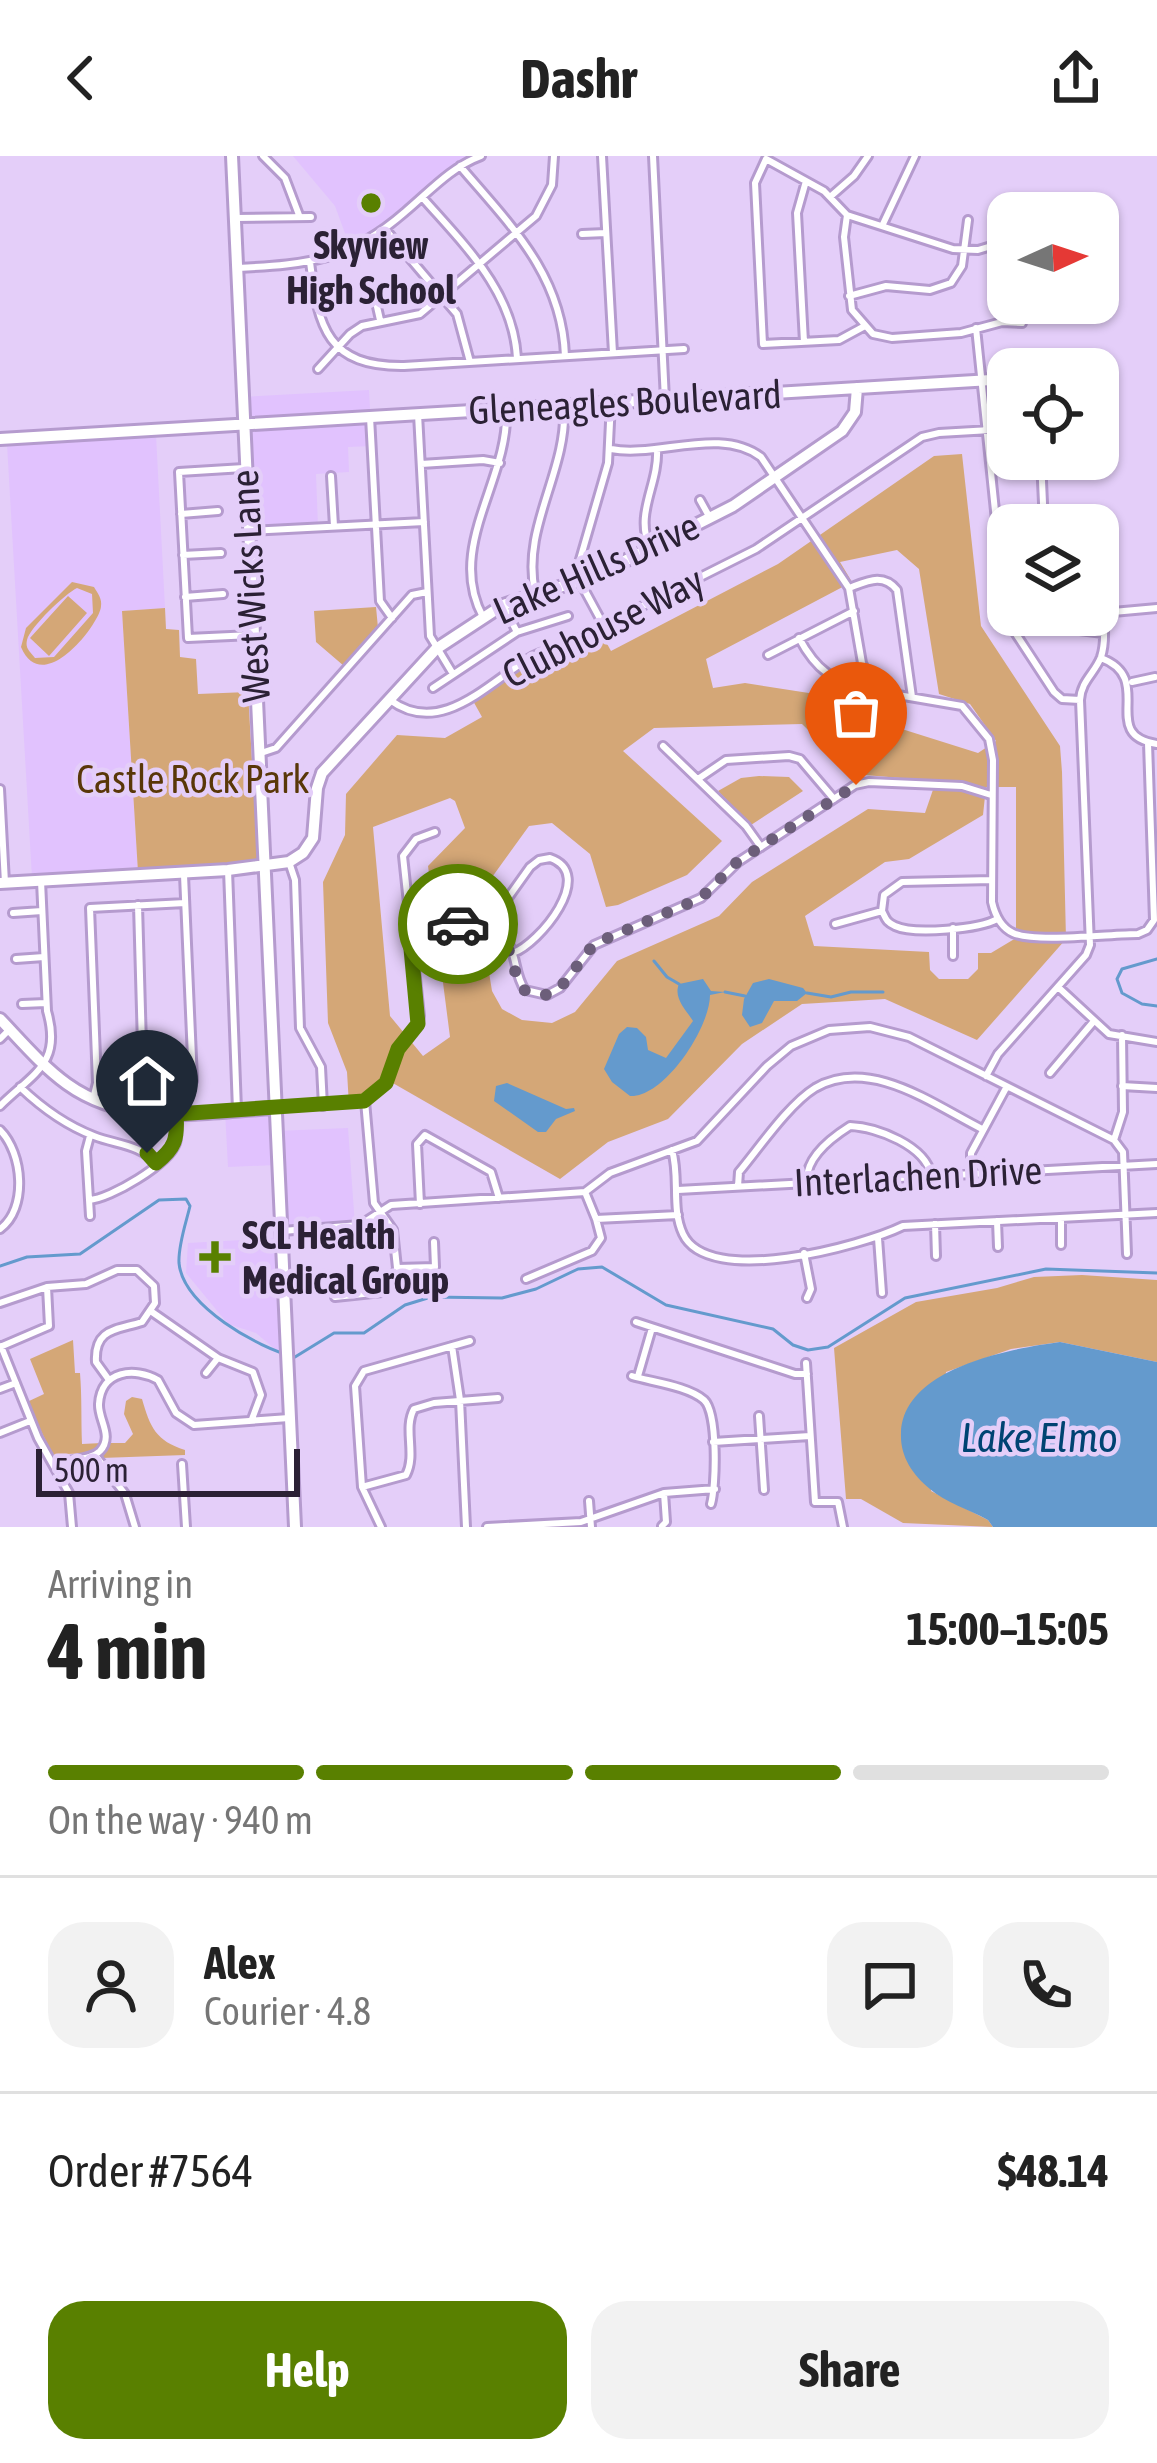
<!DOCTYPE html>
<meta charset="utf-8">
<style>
:root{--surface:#fff;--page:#f2f2f2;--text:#222;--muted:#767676;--line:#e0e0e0;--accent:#598000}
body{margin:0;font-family:"Asap Condensed",sans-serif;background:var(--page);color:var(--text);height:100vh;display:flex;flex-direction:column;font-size:45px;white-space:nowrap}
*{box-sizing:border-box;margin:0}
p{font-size:39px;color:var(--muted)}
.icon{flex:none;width:66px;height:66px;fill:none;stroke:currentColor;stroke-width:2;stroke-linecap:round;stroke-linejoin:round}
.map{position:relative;height:1371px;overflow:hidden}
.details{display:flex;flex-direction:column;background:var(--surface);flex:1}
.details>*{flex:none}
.needle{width:78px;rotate:87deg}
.controls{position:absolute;left:987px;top:36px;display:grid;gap:24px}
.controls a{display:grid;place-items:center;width:132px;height:132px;border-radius:24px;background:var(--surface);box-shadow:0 3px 9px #0004;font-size:60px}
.scale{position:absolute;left:36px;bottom:30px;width:264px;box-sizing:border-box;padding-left:12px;border:6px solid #2b2135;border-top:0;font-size:33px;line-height:42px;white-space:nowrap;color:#2b2135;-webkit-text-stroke:9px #e4cef9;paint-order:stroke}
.pin{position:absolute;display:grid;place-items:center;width:102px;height:102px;color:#fff;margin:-123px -51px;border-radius:50% 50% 50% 0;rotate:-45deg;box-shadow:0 0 12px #0007}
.pin .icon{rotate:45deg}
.courier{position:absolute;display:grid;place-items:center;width:120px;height:120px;margin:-60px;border:9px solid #598000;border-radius:50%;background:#fff;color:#222;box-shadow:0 3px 15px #0007}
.head em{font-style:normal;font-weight:700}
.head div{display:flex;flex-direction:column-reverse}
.head{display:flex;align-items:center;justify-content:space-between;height:204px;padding:0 48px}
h1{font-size:78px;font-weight:700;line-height:90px}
.bar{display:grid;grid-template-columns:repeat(4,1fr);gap:18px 12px;align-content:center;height:144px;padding:0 48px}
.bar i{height:15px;border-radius:9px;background:var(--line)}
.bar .active{background:var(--accent)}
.bar p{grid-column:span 4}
.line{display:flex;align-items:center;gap:30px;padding:0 48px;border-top:3px solid var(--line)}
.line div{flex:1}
.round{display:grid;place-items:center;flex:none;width:126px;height:126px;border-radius:36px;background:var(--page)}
.primary-button{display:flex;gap:24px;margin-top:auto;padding:24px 48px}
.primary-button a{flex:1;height:138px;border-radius:36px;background:var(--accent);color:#fff;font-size:48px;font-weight:700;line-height:138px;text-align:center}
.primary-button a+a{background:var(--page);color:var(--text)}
header{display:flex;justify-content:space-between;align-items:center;height:156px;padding:0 48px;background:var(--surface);font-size:54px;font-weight:700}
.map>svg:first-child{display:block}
</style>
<header><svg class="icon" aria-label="back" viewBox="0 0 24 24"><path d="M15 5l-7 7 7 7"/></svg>Dashr<svg class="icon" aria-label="share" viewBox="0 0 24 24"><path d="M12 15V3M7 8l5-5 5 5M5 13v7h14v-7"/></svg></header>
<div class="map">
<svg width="1157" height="1371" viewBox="0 0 1157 1371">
<rect width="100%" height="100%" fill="#e4cef9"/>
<path fill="#e1c2fe" d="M293,0H470L350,91L335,50Z
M369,234L372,290L348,291L349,316L316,318L318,371L248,375L241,241Z
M156,279L165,452L122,455L138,716L32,722L7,288Z
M274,952L276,975L348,972L355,1070L279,1075L276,1009L228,1011L225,955Z
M279,1082L286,1194H276L256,1177L228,1168L186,1117L188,1087Z"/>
<path fill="#d4a777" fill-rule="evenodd" d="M962,298L981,470L1060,590L1062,616L1066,783L977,884L885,843L802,848L742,888L668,963L608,986L560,1023L391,926L349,949L347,916L328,867L323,726L345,679L346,638L397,579L445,582L482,561L472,543L536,502L600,475L611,495L778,408L934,300ZM897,394L919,413L939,538L970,548L996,585L978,597L851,557L841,542L745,527L713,532L706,503L852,426L840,406ZM802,568L853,618L936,625L925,657L868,653L752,726L719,760L617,805L575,856L552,867L522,864L502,853L492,835L487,804L464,760L529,670L552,667L590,698L606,751L618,749L687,719L722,685L623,595L654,572ZM986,631H1016V782L991,797H978V813L968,823H939L930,814L929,796L814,790L805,760L885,706L909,703L983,659ZM450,642L455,645L465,672L428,710L450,881L423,900L390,860L373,671Z
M72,426L94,431C98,438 102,442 101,450C101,466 43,543 21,491L26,472ZM77,432L92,438L93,457L54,501L35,502C30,495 25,493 27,484C30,471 66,437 77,432Z
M68,440L87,457L49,500L30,482Z
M376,451L378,472L344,510L316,486L314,455Z
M165,452L166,473L179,474L180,501L196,503L198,538L248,536L258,708L138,716L122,455Z
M759,620L789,621L803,635L751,669L718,635L741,622Z
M1082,1119L1157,1124V1206L1060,1186L1011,1193L946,1216L931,1335L988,1364L993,1371L903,1367L861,1343H846L834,1192L916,1146L997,1132L1034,1121Z
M73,1184L75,1217H80C82,1242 81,1262 82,1288L102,1287L91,1297L66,1298L55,1304L27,1246L44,1238L30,1203Z
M132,1241L142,1243C150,1271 156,1285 185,1294V1299L101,1302L109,1287H125L133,1278L124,1258L126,1245Z"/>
<path fill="#649acd" d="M703,823L711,835L725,836L710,839C710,872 664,942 630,940L612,926L604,913L619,878L627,871L637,872L646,881L648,894L666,902L693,865C686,854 673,842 679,828Z
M769,823L803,832L807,837L797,845H774L762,867L750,871L742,859L744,843L753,827Z
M507,927L566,953L574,952L575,955L556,963L546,976H538L494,945L496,930Z
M1060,1186L1157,1206V1371H993L988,1364C970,1354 945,1346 930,1333C912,1318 900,1300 901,1277C903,1212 1009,1193 1060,1186Z"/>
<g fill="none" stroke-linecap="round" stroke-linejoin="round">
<path stroke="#649acd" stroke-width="3" d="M1157,803L1122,813L1117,823L1122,837L1142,848L1157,850
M654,805L667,821L679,828
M725,836L745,840
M807,837L831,841L851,836H883
M0,1110L27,1101L80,1098L159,1044L186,1043L190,1050C186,1067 178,1089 179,1107C183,1150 258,1192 295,1201L334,1177H364L405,1149L431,1141L502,1142L536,1133L578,1113L602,1111L666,1149L773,1173L793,1189L808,1194L828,1191L905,1142L1046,1113L1157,1117"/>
<defs>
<path id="street" d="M263,0L285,22L299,59
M602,0L613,197
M653,0L665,244
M766,3L755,27L763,188L839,184L863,171
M766,3L824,35L847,59L953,93L978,94L1008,85
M460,10C510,69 562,118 565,200
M422,41C465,90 513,135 517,202
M830,41L854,20L868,0
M847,59L844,81L852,154L873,178L892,182L961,177L1002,166L1022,167
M235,62L311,61
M883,68L915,0
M385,73L457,158L470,206
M582,78L606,77
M999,88L1005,115L1007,166
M310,106C318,172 328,211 404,210L684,193
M238,112C309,108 349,105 405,56C429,36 451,11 481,0
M373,133L380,164
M849,140L886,130L930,134L951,127L962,110L968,64
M976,172L1005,451L1016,478L1054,536L1062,543L1080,544
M804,186L797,57L806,25
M318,213L350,178L362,170L420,158L536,60L552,29L554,0
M418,258L430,480L453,518
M370,261L380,445L392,462
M611,293C657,302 720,270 761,301L849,432L862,507L869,523L892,538L962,550L989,583L993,604L992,746C995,759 1000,771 1013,777C1034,787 1110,778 1138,778L1147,774L1154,764L1148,587
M1041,303L1044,369
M421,308L483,304L500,307
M244,312L179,316L188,482L252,479
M331,320L334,370
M700,344L710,362
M181,358L218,355
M251,375L424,366
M650,392C634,357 659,329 657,293
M183,399L221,397
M849,432C868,425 883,417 897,434L912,541
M535,436C521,371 568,315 564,250
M185,441L223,438
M503,449L517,476
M1102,457L1157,452
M1055,459L1072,473L1103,477
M483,461C445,391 510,323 506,253
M604,470L584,433L579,407L608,307L611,246
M799,482C813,508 836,536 867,519
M768,499L854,455
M1101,502C1157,523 1097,579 1157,588
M1132,526L1155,521
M433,532L517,476L568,460
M390,544C440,581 486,529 528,503C539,496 552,493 565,489L756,393L922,281L939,277L1008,273
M663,590L746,670L761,691
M261,597L276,592L412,439L427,436
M698,623L726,604L789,600L800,603L834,643
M0,633L5,727
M289,706L295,724L300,872L321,911L323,950
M228,714L237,954
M138,749L143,925
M882,755L884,739L902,726L992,724
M882,755C886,763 886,766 895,770C914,779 980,773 997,763
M13,757L42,755
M835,768L882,755
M488,770L530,711L539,704L550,702C597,718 539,788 513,797
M953,772V800
M410,782C441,773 488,750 509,788C517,803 515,820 525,834L547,839L560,832L594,789L701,742L738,706L855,629L869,626L962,630L991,639
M16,803L44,801
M1058,831L1109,878L1157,886
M22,848L46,847
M0,883L10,873
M1050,917L1094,865
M97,919L152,926L193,925L184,719
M986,920L998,898L1086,799L1090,789L1080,544C1081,525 1095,517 1101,501C1108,480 1101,453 1100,432
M1122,930L1157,932
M20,931C42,952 65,969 94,980C117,989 139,988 156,1007
M93,943L97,927L90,752L185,747
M0,950C35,916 62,907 47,855L41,725
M276,952L365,945L386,927L398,893L419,868L420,860L403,700L416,683L435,676
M0,974C23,997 28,1053 0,1073
M1114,984L1123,996L1127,1098
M1114,984L1123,956L1122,879
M672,994C680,1021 671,1053 683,1078C708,1132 862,1090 903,1070L1157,1057
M971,1015V997L1006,932
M807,1026C805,1002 831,982 850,970C877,971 926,990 931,1019
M738,1030L739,1016C759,992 789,948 815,932C870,900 934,949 982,973
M678,1034L1157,1008
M585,1036L596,1063L678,1059
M89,1044C110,1043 169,1008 176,987C179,978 177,967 176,958
M420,1048L417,988L425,979L491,1016L499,1042
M90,1060L86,995L90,980
M1061,1063V1089
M997,1065L998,1091
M935,1068L936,1100
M282,1075L360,1069L391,1049L585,1036L610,1017L697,985L767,910L791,890L829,874L870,871L909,881L1114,984
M878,1082L882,1137
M804,1097L811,1133L807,1142
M397,1112L435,1111L434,1086
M526,1123L592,1095L601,1082L596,1063
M335,1141L382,1136L393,1127L397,1112L393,1074L374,1047L365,945
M0,1147L47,1131
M152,1156L218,1202L253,1216L261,1239L252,1263
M636,1166L795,1218H807
M1,1190L38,1282L69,1337L72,1371
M452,1190L460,1244L466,1371
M0,1191L49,1170L47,1131L86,1128L117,1114H137L154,1130L155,1147L142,1166C117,1174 94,1172 96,1206L109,1224
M806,1207L815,1346H838L843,1371
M206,1217L218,1202
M632,1220C652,1226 688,1230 704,1244C718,1257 716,1330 711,1348
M638,1220L652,1172
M0,1233L16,1227
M759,1260L764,1334
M0,1277L30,1265
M713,1286L810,1280
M95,1299L125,1338L135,1371
M182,1308L186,1371
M54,1310C68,1302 90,1305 100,1295C114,1280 98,1264 99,1248C101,1214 135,1211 158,1224L176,1257L194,1269L289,1262
M362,1331L406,1319C417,1298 403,1273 414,1253L434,1247L498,1242
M589,1345L591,1371
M662,1370L666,1366L664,1337
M381,1371L362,1331L355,1230L364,1215L470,1185
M487,1371L581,1366L664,1337L715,1333"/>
<path id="secondary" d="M232,0L295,1371
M0,283L1008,223
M0,727L228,714L289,706L303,697L313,682L317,632L322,617L436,493L503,449L597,419L733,350L842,275L855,256L857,232
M0,863C21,885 42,910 67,928C128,972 204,956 274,952"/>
</defs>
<use href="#street" stroke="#b59bce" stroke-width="12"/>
<use href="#secondary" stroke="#b59bce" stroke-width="16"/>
<use href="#street" stroke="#fff" stroke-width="6"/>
<use href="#secondary" stroke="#fff" stroke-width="10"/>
</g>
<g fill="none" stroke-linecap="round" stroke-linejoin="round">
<path stroke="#6c5e7a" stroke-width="12" stroke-dasharray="0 21.6" d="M458,768C517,758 503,802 524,834L547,839L560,832L594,788L701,742L737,706L856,629"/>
<path stroke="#598000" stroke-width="15" d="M147,997L156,1007C175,992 178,983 176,958L364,945L386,927L398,893L418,868L410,782L458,768"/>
</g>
<g fill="#598000" stroke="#e4cef9" stroke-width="4.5">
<circle cx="371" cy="47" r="12"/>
<path d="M209 1083h12v12h12v12h-12v12h-12v-12h-12v-12h12z"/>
</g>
<g text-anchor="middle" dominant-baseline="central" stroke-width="9" stroke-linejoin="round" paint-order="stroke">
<g font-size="39" font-weight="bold" fill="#2b2135" stroke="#e4cef9">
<text x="371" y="89">Skyview<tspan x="371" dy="45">High School</tspan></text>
<text x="242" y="1079" text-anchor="start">SCL Health<tspan x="242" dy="45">Medical Group</tspan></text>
</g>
<g font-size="39" fill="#2b2135" stroke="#e4cef9">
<text transform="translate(625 246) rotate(-3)">Gleneagles Boulevard</text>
<text transform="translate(596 412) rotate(-24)">Lake Hills Drive</text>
<text transform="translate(250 430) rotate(-93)">West Wicks Lane</text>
<text transform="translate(603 471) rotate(-27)">Clubhouse Way</text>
<text transform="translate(918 1020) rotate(-3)">Interlachen Drive</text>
</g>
<g font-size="39" fill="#593708" stroke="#e4cef9">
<text x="193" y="623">Castle Rock Park</text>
</g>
<g font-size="42" font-style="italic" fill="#004372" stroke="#e4cef9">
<text x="1039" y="1281">Lake Elmo</text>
</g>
</g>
</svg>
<div class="controls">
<a><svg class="needle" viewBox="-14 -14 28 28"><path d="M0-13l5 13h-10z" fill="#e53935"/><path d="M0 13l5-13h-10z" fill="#767676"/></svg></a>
<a><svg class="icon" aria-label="locate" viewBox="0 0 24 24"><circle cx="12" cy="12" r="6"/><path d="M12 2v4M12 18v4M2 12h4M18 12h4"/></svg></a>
<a><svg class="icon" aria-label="layers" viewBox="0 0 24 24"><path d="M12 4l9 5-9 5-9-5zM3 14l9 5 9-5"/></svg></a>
</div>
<div class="scale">500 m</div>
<div class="pin" style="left:856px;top:629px;background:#ea580c"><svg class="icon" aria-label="bag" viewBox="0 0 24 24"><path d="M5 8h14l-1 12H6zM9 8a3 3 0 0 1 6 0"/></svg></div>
<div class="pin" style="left:147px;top:997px;background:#1f2937"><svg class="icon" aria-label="home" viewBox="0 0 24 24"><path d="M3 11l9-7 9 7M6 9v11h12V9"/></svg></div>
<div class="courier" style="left:458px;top:768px"><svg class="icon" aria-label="car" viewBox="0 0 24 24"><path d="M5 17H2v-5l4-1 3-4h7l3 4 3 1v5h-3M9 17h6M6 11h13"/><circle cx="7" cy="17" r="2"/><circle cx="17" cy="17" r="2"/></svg></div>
</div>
<section class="details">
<div class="head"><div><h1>4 min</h1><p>Arriving in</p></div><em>15:00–15:05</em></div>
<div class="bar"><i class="active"></i><i class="active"></i><i class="active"></i><i></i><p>On the way · 940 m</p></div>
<div class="line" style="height:216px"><a class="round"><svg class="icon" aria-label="person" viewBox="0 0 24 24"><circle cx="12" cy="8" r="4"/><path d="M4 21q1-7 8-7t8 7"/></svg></a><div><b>Alex</b><p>Courier · 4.8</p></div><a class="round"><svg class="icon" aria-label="chat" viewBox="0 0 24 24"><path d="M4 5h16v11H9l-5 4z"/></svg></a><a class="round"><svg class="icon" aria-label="phone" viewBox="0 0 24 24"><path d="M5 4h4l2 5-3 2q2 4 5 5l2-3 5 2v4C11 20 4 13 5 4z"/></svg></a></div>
<div class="line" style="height:156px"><div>Order #7564</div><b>$48.14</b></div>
<div class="primary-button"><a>Help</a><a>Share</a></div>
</section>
